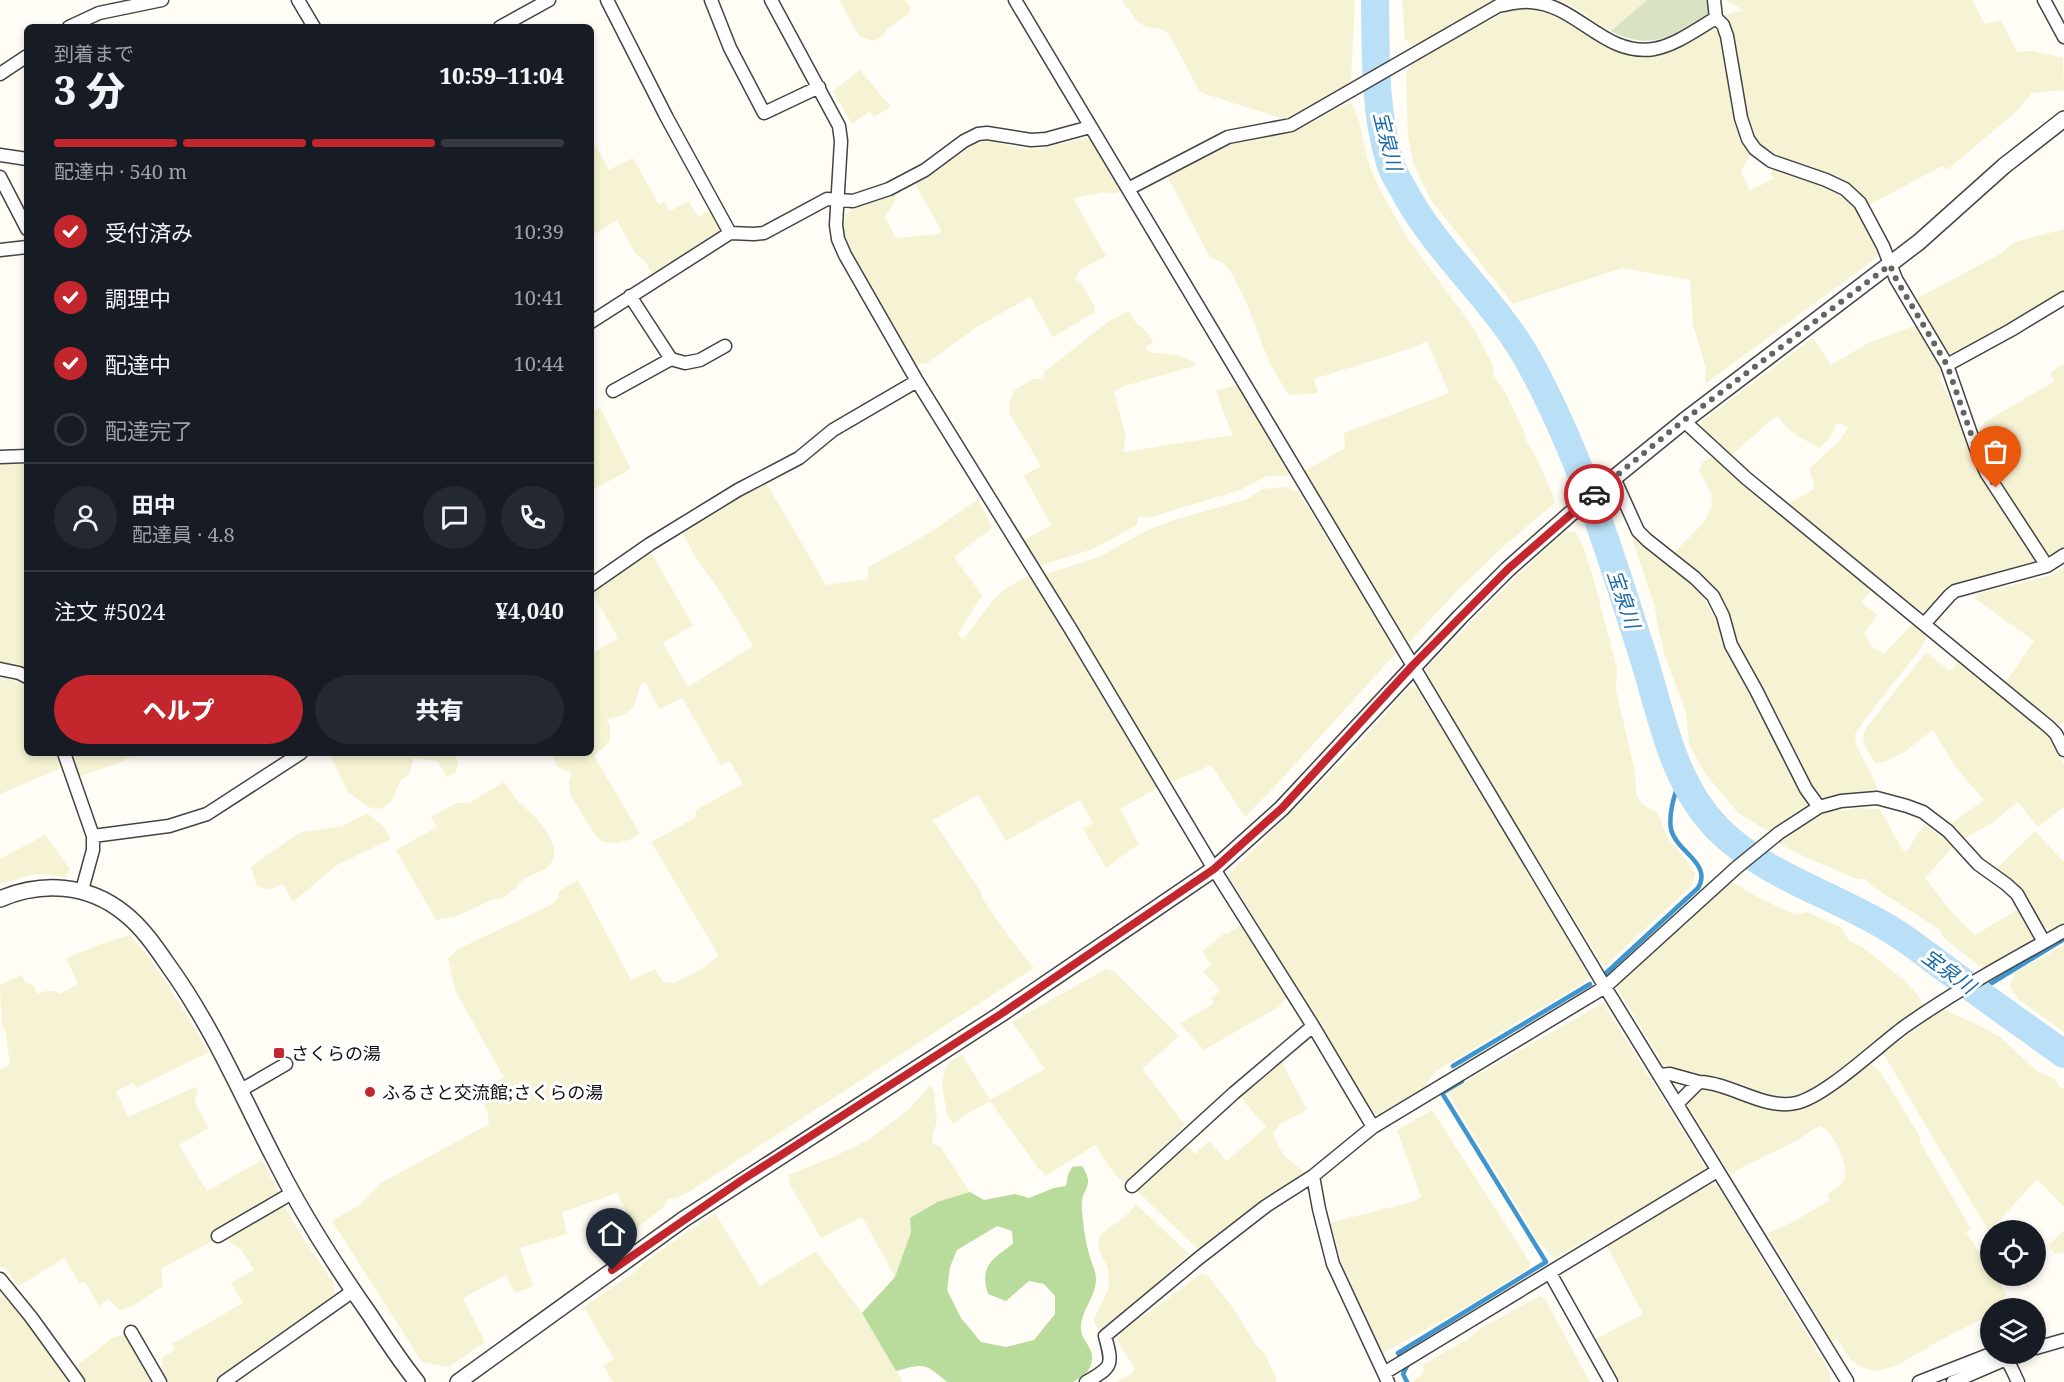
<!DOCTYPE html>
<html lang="ja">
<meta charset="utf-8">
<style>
:root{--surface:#171b24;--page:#242831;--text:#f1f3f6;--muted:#9ea1a6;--line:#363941;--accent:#c4262e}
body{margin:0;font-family:"Noto Serif","Noto Sans JP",serif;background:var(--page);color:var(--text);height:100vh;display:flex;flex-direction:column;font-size:22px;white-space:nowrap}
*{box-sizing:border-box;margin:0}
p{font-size:20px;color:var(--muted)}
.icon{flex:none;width:33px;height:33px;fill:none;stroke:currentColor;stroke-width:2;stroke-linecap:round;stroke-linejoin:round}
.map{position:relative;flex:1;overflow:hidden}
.side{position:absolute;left:24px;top:24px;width:570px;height:732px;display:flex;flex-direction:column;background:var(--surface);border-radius:9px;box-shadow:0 3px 9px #0003}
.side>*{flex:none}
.fabs{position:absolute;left:1980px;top:1220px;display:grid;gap:12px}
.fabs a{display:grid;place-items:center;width:66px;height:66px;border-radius:50%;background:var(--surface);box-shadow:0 3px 9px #0003;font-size:30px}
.pin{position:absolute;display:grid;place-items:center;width:51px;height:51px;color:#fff;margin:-62px -26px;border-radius:50% 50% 50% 0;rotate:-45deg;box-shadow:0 0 6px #0007}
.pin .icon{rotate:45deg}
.courier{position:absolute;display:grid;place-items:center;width:60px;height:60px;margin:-30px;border:4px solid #c4262e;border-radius:50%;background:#fff;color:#222;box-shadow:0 2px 8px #0007}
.summary em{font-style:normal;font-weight:800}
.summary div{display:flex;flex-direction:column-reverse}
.summary{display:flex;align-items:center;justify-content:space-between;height:102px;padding:0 30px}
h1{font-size:39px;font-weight:800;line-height:45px}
.bar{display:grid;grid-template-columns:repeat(4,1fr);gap:9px 6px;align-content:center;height:72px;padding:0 30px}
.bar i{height:8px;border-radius:4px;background:var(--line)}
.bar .active{background:var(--accent)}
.bar p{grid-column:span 4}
.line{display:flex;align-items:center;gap:15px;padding:0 30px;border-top:2px solid var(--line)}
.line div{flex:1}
.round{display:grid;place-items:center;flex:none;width:63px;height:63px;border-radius:32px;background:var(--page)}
ol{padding:0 30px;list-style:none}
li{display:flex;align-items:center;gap:18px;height:66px}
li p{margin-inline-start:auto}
li .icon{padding:6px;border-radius:50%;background:var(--accent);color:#fff;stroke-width:4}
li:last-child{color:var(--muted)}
li i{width:33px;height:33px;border:3px solid var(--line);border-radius:50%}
.button{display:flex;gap:12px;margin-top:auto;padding:12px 30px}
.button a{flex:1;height:69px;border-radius:36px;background:var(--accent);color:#fff;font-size:24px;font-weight:800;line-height:69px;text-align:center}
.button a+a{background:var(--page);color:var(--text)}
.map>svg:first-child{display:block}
</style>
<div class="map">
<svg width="2064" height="1382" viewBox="0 0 2064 1382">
<rect width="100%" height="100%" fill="#fffdf5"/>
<path fill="#f6f3d4" d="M839,0H905L911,8L907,15L886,30L883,36L874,41L860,37Z
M1122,0H1355L1351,80L1348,87L1288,119H1284L1205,94L1199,90L1194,81L1169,34L1161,29L1146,27L1138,22Z
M1402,0H1496L1417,45L1405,40Z
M1556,0H1647L1611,31L1598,26L1584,13L1568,4Z
M1726,0H1972L1985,24L2001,20L2017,52L2033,51L2063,58L2064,90L2032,93L2016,112L1947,170L1942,166L1869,205L1859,194L1761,147L1746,122L1730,34L1724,15L1743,10Z
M1525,8L1541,9L1557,15L1609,49L1623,54L1641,56L1671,51L1712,29L1722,33L1745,145L1751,154L1741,171L1750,190L1774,179L1771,173L1774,168L1822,186L1850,202L1857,211L1879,253L1871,262L1705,384L1706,368L1693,325L1690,280L1622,268L1513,304L1431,200L1420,178L1413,162L1408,136L1406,74L1413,62L1474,28L1511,10Z
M860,70L891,107L874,117L870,111L852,124L833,91Z
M1351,102L1359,121L1368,161L1378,186L1408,239L1473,327L1493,366L1494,376L1505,392L1524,431L1527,442L1536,457L1556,502L1504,546L1460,588L1409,642L1404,637L1305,471L1345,448L1344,433L1449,393L1427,341L1412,348L1314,379L1318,392L1315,393L1291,395L1286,391L1270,364L1246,302L1231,272L1222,262L1214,259L1208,254L1167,175L1226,146L1241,141L1295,131Z
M1085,138L1094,142L1121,191L1116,194L1106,192L1073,198L1106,256L1080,270L1075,278L1083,285L1094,306L1095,310L1093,313L1053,337L1030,297L977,327L927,363L916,364L843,239L841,229L846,214L851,209L896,194L897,197L885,217L896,238L938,234L941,230L915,184L936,172L947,162L974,145L984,141H991L1019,148L1031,149L1044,148Z
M596,146L609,170L633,158L659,205L664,202L670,211L689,201L698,217L711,210L722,230L721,232L652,274L645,261L635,253L617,220L591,236V148Z
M2064,229V295L1954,355L1947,354L1914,300L2000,254L2015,242Z
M1128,311L1137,324L1147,332L1153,342L1147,346L1146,350L1153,353L1176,355L1195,362V366L1124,386L1114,392L1126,437L1123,452L1233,435L1222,409L1216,390L1238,385L1288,472L1287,476H1267L1240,490L1148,518L1141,516L1138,518L1137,525L1093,549L1039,566L1024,540L1051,525L1024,476L1041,466L1009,413L1010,401L1015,390L1033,379H1043L1044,372L1108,322Z
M1917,325L1939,365L1941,370L1940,379L1959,417L1969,454L1990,491L2036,559L2035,562L2025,567L1955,585L1942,594L1930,608L1921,612L1786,505L1814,489L1813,480L1809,469L1840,440L1848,428L1841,424L1835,425L1834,431L1830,438L1819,448L1796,435L1785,426L1778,416L1771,420L1732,455L1704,431L1701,424L1702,421L1813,338L1831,365L1868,343Z
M2064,364V546L2053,554L2048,555L1997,480L1981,445L1979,432L1985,422L2055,381L2050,373Z
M600,407L631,469L591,491V412Z
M1711,457H1714L1872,589L1862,602L1877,615L1864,633L1871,646L1884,654L1915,621L1929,632L1921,648L1863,722L1855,734L1856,745L1877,786L1876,792L1835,800L1825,799L1816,792L1809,783L1735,642L1726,608L1718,592L1712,585L1673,554L1705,521L1712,505L1711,493L1699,470L1703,462Z
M27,463V669L0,663V464Z
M765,481L826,585L867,579L869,567L934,530L978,499L992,528L954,557L982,595L958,634L963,640L992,601L1005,589L1032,574L1159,787L1120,809L1139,844L1106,868L1083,829L1093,823L1080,800L1006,841L978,795L933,820L981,892L982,898L1011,940L1034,968L687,1193L677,1198L667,1199L665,1206L633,1231L631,1229L627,1213L617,1193L562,1212L567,1234L520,1248L533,1286L515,1293L506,1275L463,1298L485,1342L449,1367L422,1362L332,1221L359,1205L381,1183L489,1124L487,1110L476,1090L504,1078L455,990L448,959L458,949L549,906L558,899L559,891L578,880L631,980L655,969L663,982L673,983L698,971L719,956L651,842L695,818L696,810L743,784L730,761L721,765L682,698L659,709L645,682L640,685L635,704L630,710L623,715L607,719L610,726V741L594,756L640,834L629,840L616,843L603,842L595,835L570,794L569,781L572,773L558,767L551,753H591V654L618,638L591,591L650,551L693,625L663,643L688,687L753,646L720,592L694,555L682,531Z
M1283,487L1291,489L1299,493L1397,652L1278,783L1245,817L1211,765L1169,783L1044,575L1099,557L1148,530L1174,520L1247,499L1263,489Z
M1575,531L1583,546L1591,570L1617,668L1616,690L1635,772L1636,794L1642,804L1658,813L1667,837L1688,862L1695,873L1692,885L1604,967L1502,803L1426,672V668L1518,575L1564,533Z
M1633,531L1701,594L1717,622L1722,643L1811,805L1771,833L1738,813L1704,772L1689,744L1686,713L1665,656L1658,627L1654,604L1630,533Z
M2064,567V722L2058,725L2006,682L2034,641L1976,599L1977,594L2044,577L2056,573Z
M1926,652L1950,671L1959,661L1978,679L1993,688L2045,731L2053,741L2064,765V807L2038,827L2018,802L1992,823L1961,840L1948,826L1984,800L1957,769L1933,730L1906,751L1885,762L1875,763L1864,744L1863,736L1867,727Z
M0,677L27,684V753H57L61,768L0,794Z
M1409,687L1417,688L1421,692L1589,976L1583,983L1436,1071L1429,1080L1425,1088L1378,1114H1374L1228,875L1344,760Z
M70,753H137L119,763L78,777Z
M329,753H455L458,764L455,773L447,777L437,761L414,758L409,775L400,781L391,802L380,809L368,807L348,792Z
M504,782L518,801L538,820L548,834L554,847V859L546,869L523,879L517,887L503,898L492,900L457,916L436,920L396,850L437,827L431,817L456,803H469Z
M1857,808L1880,809L1902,849L1906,852L1924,824L1942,838L1944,836L1954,846L1925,878L1954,915L1975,935L2017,910L2025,914L2034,931L2030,942L1983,969L1944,938L1940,930L1869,884L1866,879H1857L1801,855L1776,842L1827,809H1837L1842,811Z
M367,813L384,827L391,839L337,865L293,902L283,884L269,890L257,886L251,867L294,836L302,832L343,826Z
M2035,831L2064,862V922L2050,930L2040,924L2027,898L2020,891L1994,871Z
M45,835L70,869L64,877L43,874L30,875L0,884V859Z
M1731,881L1759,898L1796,915L1807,912L1840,927L1849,940L1865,949L1905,981L1921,999L1922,1006L1828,1078L1806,1092L1797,1095L1775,1097L1758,1093L1741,1084L1725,1079L1684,1072L1663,1064L1617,988L1620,982Z
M1243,923L1289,998L1282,1002L1280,1006L1204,1050L1180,1024L1214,1003L1211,998L1220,991L1203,971L1211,965L1202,951L1225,933L1226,935Z
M130,935L153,963L176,998L209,1052L136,1088L133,1083L116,1091L128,1117L195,1087L198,1093L194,1101L209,1128L179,1145L207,1191L262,1160L280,1195L212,1236L214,1240L161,1269L163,1286L131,1307L119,1310L109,1299L99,1306L84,1281L80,1284L64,1258L21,1285H17L7,1270L0,1266V1070L10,1064L5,1028H2L0,985L21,975L26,982L34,986L38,994L46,991H54L59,994L78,984L66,958L101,944Z
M2064,945V1032L2018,999L2010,986L2015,972Z
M1106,969L1115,972L1179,1036L1142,1069L1185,1125L1129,1181H1122L1113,1172L1095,1145L1046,1176L1038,1168L990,1101L967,1114L953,1124L947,1114L942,1085L945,1069L951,1061L962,1054L990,1100L1045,1069L1012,1022Z
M1603,1003L1706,1168L1705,1172L1555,1258L1538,1241L1447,1092Z
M1943,1009L1982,1027L2000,1037L2037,1071L2055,1079L2060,1087L2064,1089V1207L2037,1179L1989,1232L1883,1053Z
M1280,1059L1307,1110L1281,1123L1273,1133L1279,1148L1287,1158L1304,1172V1174L1199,1250L1137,1191L1138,1187L1186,1145L1195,1154L1209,1141L1227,1161L1266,1127L1240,1097Z
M1871,1064L1879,1070L1919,1135L1920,1142L1971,1229L1966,1232L1990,1270V1275H1994L2006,1294L2002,1308H1990V1315L1948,1336L1896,1366L1875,1371L1860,1367L1850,1359L1837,1339L1832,1342L1767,1233L1793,1222L1830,1200L1827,1194L1839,1187L1845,1178V1166L1837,1144L1826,1129L1819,1126L1796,1141L1739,1169L1731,1176L1687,1105L1703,1088L1707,1087L1787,1109L1865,1065Z
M931,1085L934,1092L937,1121L933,1133L932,1144L940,1146L970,1192L937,1202L910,1218L911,1232L895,1277L862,1217L821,1238L791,1187L788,1175L831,1158L868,1140L907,1111Z
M1432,1110L1531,1264L1526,1270L1465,1308L1383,1353L1345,1274L1330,1223L1415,1201L1421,1197L1397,1130Z
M1710,1184L1717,1186L1720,1189L1816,1349L1829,1371L1831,1382H1618L1594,1340L1643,1314L1607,1246Z
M283,1203L299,1232L333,1282L335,1293L294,1329L217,1382H164L161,1370L163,1357L175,1350L172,1344L243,1303L231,1283L254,1270L242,1251L229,1241L226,1235Z
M1136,1204L1189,1254L1145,1295L1102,1331L1095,1325L1094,1319L1109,1287L1108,1268L1099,1251L1098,1243L1100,1235L1129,1213Z
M715,1213L760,1286L816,1251L862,1313L903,1382H613L603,1365L614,1359L584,1307L635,1272L646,1261Z
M2064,1230V1253L2054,1254L2049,1245Z
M1201,1274H1205L1210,1278L1233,1308L1258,1348L1263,1351L1275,1375L1276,1382H1116L1132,1374L1135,1369L1117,1340L1122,1332Z
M0,1290L29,1325L70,1382H0Z
M1540,1296L1545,1299L1590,1382H1412L1423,1374L1424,1364L1468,1339L1481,1328Z
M124,1334L131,1338L156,1382H84L74,1368L112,1338Z"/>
<path fill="#b9dc9c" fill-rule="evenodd" d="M1082,1166C1097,1188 1079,1189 1082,1209C1083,1224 1085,1240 1089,1254C1091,1262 1095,1269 1096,1277C1097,1296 1080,1312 1081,1329C1081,1340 1093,1347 1092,1358C1092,1371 1083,1376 1073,1382H947C925,1363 925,1363 896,1371L862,1313L895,1277L911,1232L910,1218L937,1202L970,1192L984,1200L1015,1194L1029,1198L1054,1188L1066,1186L1068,1175L1072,1167ZM997,1226L1012,1231L1013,1244C992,1259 979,1266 988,1294L1006,1301L1029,1281L1044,1284L1055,1296V1314L1034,1340L1006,1347L981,1342L961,1318L947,1290L950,1267L957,1250Z"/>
<path fill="#d9e3c4" d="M1647,0H1706L1709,9L1707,16C1671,36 1651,52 1611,31Z"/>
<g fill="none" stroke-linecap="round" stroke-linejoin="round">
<path stroke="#3f96cf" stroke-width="4.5" d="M1606,973L1698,888C1713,863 1676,852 1671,829C1668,812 1676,791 1681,775
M1977,992L2064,939
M1453,1066L1590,984
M1407,1382L1403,1374L1407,1366L1398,1353L1546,1262L1442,1093L1462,1081"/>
<path stroke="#b9e0f7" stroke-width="28" d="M1375,0C1376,53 1374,108 1389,159C1391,170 1398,180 1403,189C1437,254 1498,302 1532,367C1581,457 1611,556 1642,653C1662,715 1671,781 1718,829C1767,878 1839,896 1896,933C1915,945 1932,959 1950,972C1988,1000 2026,1027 2064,1054"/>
<defs>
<path id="minor" d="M298,0L314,27
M607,0L667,118L730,233
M711,0L730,48L764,113L819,87
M771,0L839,126L841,141L836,225L838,239L845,255L917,381L1070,628L1214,869L1313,1026L1373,1127
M1015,0L1605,987L1847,1381
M2044,0L2064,37
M1716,18L1723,25L1727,36L1741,118L1748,139L1755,149L1771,161L1826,180L1845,189L1860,203L1883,246L1896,279L1947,365L1979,457L1987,474L2047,566
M69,27L99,13L162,0
M500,27L549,0
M0,74L27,56
M0,155L27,159
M0,177L27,229
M1128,189L1228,137L1291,125L1498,6C1509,4 1519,1 1530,2C1577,4 1604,57 1654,49C1676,45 1697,29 1716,18L1714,0
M0,250L27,247
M630,296L671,359L685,363L700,360L725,346
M591,322L730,233L754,234L764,233L827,199L853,201L889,189L925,170L964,141L978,134L987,133L1031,140L1046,139L1090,127
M1947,365L2011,330L2064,298
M613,391L671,359
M1684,421L1746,478L2049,727L2056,734L2064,750
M0,457L27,456
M1614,478L1638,531L1647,540L1695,578L1713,596L1723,616L1731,645L1756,690L1806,789L1819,807
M591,585L650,544L738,490L799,458L833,430L917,381
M1925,623L1950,595L1955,591L2047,566L2064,555
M0,669L19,673L27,677
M64,753L93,836V850L82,890
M93,836L169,826L207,814L301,753
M1659,1075L1670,1074L1699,1082
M241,1090L286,1064
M1677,1104L1699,1082C1732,1083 1763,1110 1796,1103C1825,1097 1878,1046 1904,1027C1955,991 2010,961 2064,931
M1313,1176L1319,1209L1333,1264L1388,1382
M1132,1186L1234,1093L1313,1026
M218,1236L292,1193
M1550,1273L1611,1382
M0,1279L31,1317L78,1382
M131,1332L160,1382
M2036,1348L2064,1340
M1384,1373L1717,1171
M224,1382L353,1291
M1086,1382C1113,1367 1113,1365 1105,1336L1199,1258L1266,1206L1313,1176L1373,1127L1605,987L1736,868L1779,833L1819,807L1841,801L1877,798L1907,806L1923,812L1948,831L1978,864L2006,884L2017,894L2044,942
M1919,1382L1988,1355C2009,1354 2010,1366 2018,1382
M1953,1382L2020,1353"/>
<path id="tertiary" d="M0,899C42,881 88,884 124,913C142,927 155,946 168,965C212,1026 239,1090 273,1156C301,1212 334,1264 370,1315C385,1338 400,1361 417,1382
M458,1382L684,1219L1001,1014L1214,869L1282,808L1460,617L1508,569L1577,508L1684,421L1919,242L2004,166L2064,119"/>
</defs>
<use href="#minor" stroke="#444" stroke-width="15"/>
<use href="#tertiary" stroke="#444" stroke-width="18"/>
<use href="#minor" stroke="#fff" stroke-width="12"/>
<use href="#tertiary" stroke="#fff" stroke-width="15"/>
</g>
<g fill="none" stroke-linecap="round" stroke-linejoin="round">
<path stroke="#646461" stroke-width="6" stroke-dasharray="0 10.8" d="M1594,494L1683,421L1890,265L1896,279L1947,365L1979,457L1996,488"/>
<path stroke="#c4262e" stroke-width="8" d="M612,1270L742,1180L1001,1014L1214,869L1282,808L1413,665L1508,569L1594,494"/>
</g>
<g fill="#c4262e" stroke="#fff" stroke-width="2">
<rect x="273" y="1047" width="12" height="12" rx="3"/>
<circle cx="370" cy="1092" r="6"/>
</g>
<g text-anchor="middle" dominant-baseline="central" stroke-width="6" stroke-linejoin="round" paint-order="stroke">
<g font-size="18" fill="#111" stroke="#fff" text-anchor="start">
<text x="291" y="1053">さくらの湯</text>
<text x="382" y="1092">ふるさと交流館;さくらの湯</text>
</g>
<g font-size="20" font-style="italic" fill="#1768a6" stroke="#fff">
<text transform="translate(1388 141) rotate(76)">宝泉川</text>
<text transform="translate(1624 599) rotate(71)">宝泉川</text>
<text transform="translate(1949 971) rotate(36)">宝泉川</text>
</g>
</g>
</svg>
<div class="fabs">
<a><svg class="icon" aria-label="locate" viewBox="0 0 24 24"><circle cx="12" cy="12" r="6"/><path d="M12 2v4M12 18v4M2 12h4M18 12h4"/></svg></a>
<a><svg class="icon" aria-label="layers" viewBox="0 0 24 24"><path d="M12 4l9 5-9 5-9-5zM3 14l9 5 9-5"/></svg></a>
</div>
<div class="pin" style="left:1996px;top:488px;background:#ea580c"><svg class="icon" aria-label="bag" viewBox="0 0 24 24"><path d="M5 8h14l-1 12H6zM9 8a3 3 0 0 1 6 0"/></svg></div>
<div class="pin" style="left:612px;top:1270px;background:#1f2937"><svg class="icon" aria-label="home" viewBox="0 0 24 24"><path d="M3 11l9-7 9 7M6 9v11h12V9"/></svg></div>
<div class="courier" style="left:1594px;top:494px"><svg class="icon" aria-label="car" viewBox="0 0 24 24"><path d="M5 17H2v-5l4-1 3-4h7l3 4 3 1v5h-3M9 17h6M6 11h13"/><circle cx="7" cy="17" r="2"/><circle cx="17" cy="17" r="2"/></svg></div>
<section class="side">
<div class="summary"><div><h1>3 分</h1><p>到着まで</p></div><em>10:59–11:04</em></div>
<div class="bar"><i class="active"></i><i class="active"></i><i class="active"></i><i></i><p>配達中 · 540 m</p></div>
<ol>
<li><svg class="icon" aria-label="check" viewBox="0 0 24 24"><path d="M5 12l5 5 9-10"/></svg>受付済み<p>10:39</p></li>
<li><svg class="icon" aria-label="check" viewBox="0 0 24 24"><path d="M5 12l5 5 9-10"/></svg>調理中<p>10:41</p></li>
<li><svg class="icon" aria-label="check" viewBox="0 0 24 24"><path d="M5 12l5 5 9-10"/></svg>配達中<p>10:44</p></li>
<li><i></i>配達完了</li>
</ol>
<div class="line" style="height:108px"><a class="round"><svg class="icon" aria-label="person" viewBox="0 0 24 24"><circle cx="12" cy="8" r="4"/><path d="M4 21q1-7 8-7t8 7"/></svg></a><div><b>田中</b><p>配達員 · 4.8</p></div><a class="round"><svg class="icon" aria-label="chat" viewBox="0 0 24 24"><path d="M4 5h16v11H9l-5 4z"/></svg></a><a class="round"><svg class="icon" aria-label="phone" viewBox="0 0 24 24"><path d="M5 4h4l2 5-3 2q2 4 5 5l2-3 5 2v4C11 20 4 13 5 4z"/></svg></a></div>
<div class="line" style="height:78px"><div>注文 #5024</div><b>¥4,040</b></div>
<div class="button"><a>ヘルプ</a><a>共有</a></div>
</section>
</div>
